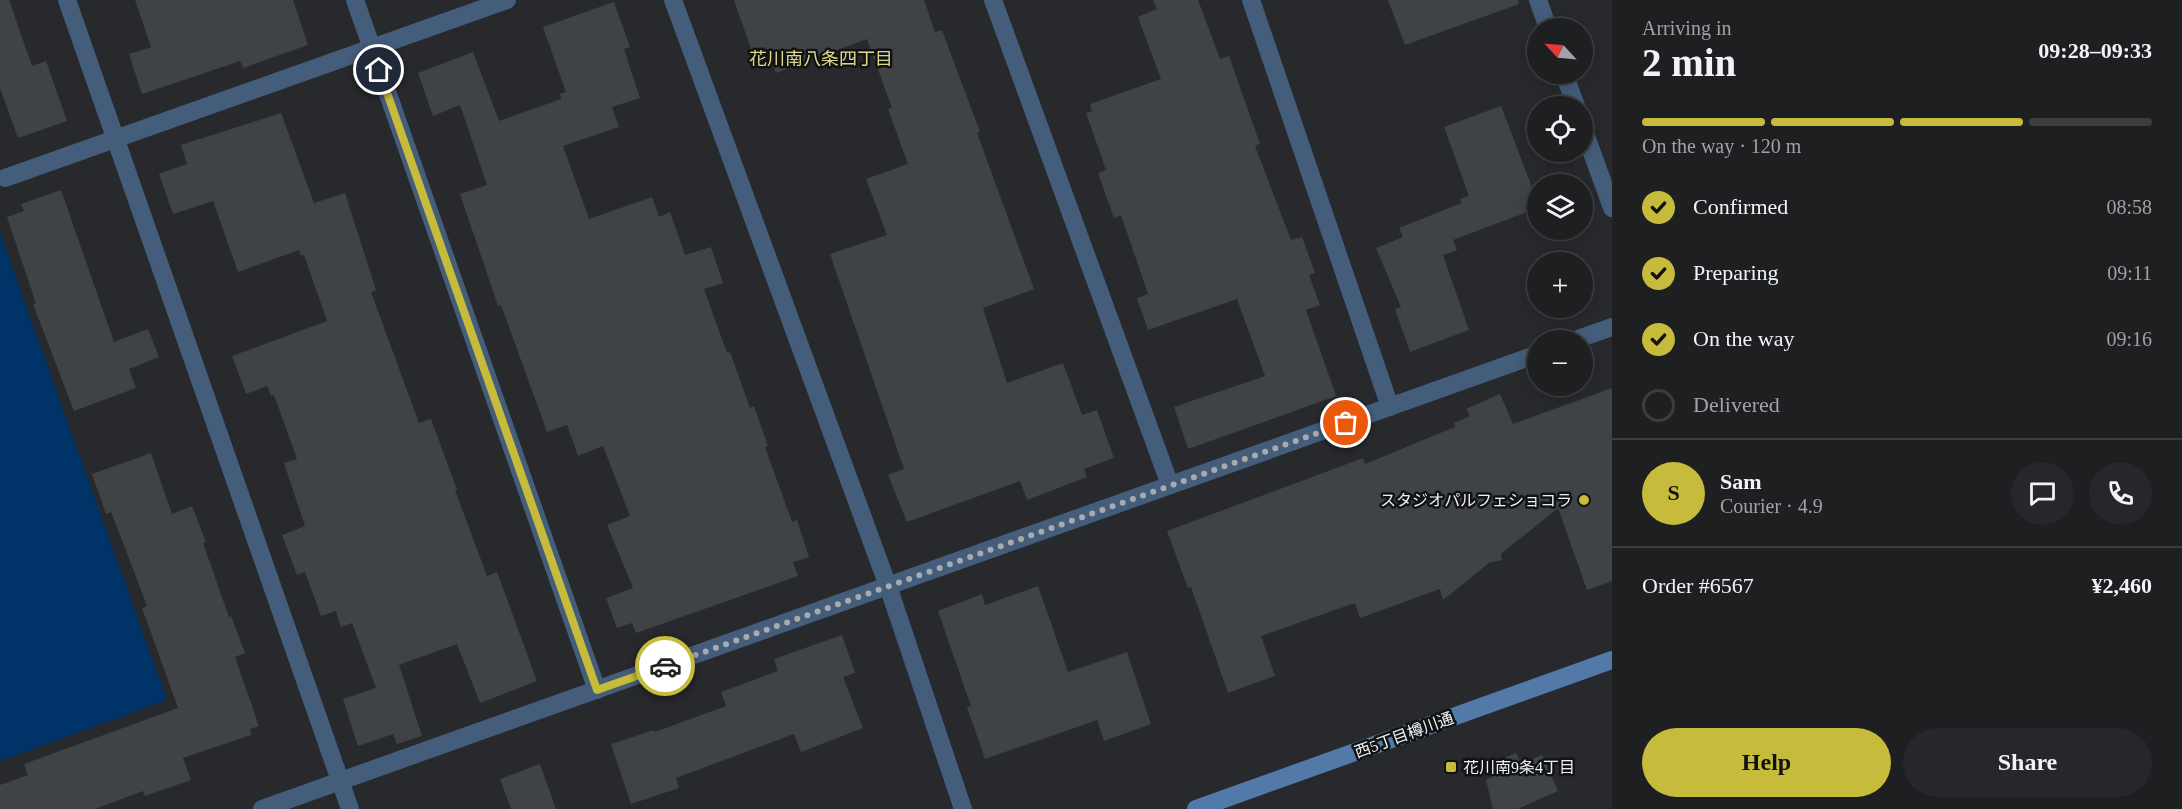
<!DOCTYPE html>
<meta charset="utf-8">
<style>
:root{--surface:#1d1f21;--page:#25272a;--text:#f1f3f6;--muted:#a0a2a5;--line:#3b3d3f;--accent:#c7bb3c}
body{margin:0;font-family:"Times New Roman","Noto Sans JP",serif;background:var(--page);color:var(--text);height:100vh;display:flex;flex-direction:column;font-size:22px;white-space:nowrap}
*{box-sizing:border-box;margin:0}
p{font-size:20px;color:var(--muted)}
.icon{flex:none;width:33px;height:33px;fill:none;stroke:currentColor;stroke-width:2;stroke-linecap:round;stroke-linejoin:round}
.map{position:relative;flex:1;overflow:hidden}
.side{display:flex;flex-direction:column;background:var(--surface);width:570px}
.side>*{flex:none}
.needle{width:39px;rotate:296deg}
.buttons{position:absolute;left:1527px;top:18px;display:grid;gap:12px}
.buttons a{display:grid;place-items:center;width:66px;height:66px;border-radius:50%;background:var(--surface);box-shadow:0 3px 15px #0003,0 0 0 2px var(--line);font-size:30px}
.pin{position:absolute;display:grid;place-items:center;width:51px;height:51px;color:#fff;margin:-26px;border:3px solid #fff;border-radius:50%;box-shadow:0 2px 6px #0007}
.courier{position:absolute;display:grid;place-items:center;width:60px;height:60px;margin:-30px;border:4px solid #c7bb3c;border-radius:50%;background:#fff;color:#222;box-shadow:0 2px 8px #0007}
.summary em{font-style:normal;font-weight:600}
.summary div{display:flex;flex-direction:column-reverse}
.summary{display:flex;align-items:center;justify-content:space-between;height:102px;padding:0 30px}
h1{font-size:39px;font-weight:600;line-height:45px}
.bar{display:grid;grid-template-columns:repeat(4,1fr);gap:9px 6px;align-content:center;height:72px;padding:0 30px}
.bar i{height:8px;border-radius:4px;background:var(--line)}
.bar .active{background:var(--accent)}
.bar p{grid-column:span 4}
.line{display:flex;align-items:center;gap:15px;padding:0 30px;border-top:2px solid var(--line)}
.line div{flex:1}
.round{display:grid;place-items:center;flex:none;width:63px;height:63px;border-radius:32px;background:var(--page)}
ol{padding:0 30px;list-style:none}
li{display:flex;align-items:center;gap:18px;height:66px}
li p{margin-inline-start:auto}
li .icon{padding:6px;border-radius:50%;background:var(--accent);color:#111;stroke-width:4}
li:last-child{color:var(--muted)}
li i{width:33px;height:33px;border:3px solid var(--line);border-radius:50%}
.button{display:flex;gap:12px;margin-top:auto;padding:12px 30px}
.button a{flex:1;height:69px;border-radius:36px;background:var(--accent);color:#111;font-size:24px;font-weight:600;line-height:69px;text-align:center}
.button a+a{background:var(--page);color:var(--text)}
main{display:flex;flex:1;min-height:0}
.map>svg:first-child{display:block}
</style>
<main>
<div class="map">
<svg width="1612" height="809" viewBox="0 0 1612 809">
<rect width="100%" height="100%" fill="#27292c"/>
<path fill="#003368" d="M0,233L167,700L0,761Z"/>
<path fill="#404346" d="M0,0H9L32,66L46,61L67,121L18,138L0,88Z
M135,0H293L308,45L243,68L240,61L142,94L129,54L151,47Z
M734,0H924L935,32L942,30L980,132L977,133L1034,289L983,308L1007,383L1063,363L1082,415L1097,410L1114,458L1084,469L1087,477L1027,500L1020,481L907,522L888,475L904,469L830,254L887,235L866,179L908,164L888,109L892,108L867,39L776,73L766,47L752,52Z
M1153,0H1198L1220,59L1229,56L1260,144L1255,146L1291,240L1302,237L1315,273L1309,275L1320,305L1306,310L1336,396L1188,449L1174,407L1265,376L1237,299L1148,330L1137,298L1148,294L1121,215L1114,218L1098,173L1106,170L1086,113L1092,111L1090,104L1161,79L1138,17L1157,9Z
M1388,0H1518L1519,4L1405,45Z
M614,2L630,47L624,49L640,98L612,107L619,127L563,146L589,219L652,197L659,217L670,212L685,255L711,247L723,283L704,289L727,353L730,352L750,408L754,406L768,446L765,447L792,522L797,520L809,557L793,562L798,576L636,633L632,623L617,628L606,598L633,588L607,525L630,516L603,446L578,456L567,425L547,432L501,305L498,306L460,194L487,185L460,105L433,116L418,73L473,52L499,121L561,99L560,94L566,92L543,27Z
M1501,106L1538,203V208L1453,240L1457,250L1443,255L1469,330L1410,352L1395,309L1401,307L1376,248L1403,237L1399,228L1462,203L1460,199L1469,196L1444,127Z
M281,113L314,203L345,193L376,290L371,292L419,423L431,419L457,490H455L487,576L497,572L537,681L480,703L457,644L399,665L422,736L397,744L393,734L358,746L343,699L376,688L352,623L341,627L336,611L321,616L305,572L297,575L282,535L305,526L284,463L297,459L274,395L271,396L267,386L246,394L232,356L327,321L304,255L301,256L299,250L238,272L213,201L173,214L159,174L187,164L181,145Z
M61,190L114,342L148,329L159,357L129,369L136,388L74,411L33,304L36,303L7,217L24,211L21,204Z
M1612,388V581L1587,590L1558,508L1501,554L1502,560L1489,563L1443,600L1440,589L1360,618L1355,603L1261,636L1275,676L1228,693L1191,587L1188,588L1167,531L1363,458L1365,464L1455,427L1454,423L1470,416L1466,409L1500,394L1513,424Z
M151,453L172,514L192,506L206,542L203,543L229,617L231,616L245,653L235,657L259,726L250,729L251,735L183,758L191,780L145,796L143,791L95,809H0V785L28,775L24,764L178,708L142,608L147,606L135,574L111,512L106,514L92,474Z
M1038,586L1068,672L1127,652L1151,724L1104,741L1097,720L985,759L967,707L971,706L938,611L982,594L985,605Z
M842,635L855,673L843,677L863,728L801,752L794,734L676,778L679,788L631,804L611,744L654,730L655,732L726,706L721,692L778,671L774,659Z
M1516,753L1521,764L1542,755L1558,791L1518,809H1493L1486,780L1492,777L1487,766Z
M540,764L556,809H511L500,779Z"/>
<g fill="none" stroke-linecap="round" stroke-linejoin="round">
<path stroke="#445d7a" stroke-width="18" d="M67,0L350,809
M355,0L597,690
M673,0L888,586L963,809
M993,0L1170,485
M1251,0L1390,407
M5,178L507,0
M1575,340L1612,327
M262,809L1538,354"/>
<path stroke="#445d7a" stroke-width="18" d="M1538,0L1548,28
M1564,74L1576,106
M1582,125L1612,208"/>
<path stroke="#5279a8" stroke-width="18" d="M1196,809L1612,660"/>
</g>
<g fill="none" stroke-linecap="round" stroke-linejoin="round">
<path stroke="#a8aaac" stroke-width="6" stroke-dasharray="0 10.8" d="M665,666L1346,423"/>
<path stroke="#c7bb3c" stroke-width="8" d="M379,70L597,690L665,666"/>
</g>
<g fill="#c7bb3c" stroke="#111213" stroke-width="2">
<circle cx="1584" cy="500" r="6"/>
<rect x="1445" y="761" width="12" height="12" rx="3"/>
</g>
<g text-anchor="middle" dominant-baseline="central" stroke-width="5" stroke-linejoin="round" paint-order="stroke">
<g font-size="16" fill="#edeff1" stroke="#111213" text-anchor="end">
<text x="1572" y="500">スタジオパルフェショコラ</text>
<text x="1463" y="767" text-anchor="start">花川南9条4丁目</text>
</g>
<g font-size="16" fill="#edeff1" stroke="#111213">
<text transform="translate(1404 735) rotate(-20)">西5丁目樽川通</text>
</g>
<g font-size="18" fill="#dfd889" stroke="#111213">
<text x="821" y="59">花川南八条四丁目</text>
</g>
</g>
</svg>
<div class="buttons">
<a><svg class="needle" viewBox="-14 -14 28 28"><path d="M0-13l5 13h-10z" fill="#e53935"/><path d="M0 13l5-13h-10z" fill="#a0a2a5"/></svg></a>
<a><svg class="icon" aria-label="locate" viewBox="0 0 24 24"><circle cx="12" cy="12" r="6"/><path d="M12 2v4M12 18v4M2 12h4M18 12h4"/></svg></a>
<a><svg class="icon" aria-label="layers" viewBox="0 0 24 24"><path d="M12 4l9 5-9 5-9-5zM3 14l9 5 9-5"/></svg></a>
<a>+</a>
<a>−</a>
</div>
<div class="pin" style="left:1346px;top:423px;background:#ea580c"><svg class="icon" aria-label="bag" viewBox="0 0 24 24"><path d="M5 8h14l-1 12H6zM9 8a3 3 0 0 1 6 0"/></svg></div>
<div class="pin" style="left:379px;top:70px;background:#1f2937"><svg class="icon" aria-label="home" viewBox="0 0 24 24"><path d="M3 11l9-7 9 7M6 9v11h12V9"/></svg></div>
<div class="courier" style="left:665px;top:666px"><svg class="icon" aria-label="car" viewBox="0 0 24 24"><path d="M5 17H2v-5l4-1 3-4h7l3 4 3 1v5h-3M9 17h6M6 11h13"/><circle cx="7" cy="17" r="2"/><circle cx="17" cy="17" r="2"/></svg></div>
</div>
<section class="side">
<div class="summary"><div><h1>2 min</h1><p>Arriving in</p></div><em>09:28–09:33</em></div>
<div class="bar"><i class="active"></i><i class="active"></i><i class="active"></i><i></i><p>On the way · 120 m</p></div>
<ol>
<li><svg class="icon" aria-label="check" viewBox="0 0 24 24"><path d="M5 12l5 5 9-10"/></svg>Confirmed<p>08:58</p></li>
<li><svg class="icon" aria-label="check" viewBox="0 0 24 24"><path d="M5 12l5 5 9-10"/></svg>Preparing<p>09:11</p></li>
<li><svg class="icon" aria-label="check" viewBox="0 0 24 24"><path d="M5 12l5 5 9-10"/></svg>On the way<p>09:16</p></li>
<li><i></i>Delivered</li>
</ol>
<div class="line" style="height:108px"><b class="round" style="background:var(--accent);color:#111">S</b><div><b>Sam</b><p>Courier · 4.9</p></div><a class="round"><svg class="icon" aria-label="chat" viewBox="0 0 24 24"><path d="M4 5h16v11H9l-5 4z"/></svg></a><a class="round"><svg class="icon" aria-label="phone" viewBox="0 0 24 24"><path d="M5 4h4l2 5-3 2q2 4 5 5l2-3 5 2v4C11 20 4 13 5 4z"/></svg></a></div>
<div class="line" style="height:78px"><div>Order #6567</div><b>¥2,460</b></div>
<div class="button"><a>Help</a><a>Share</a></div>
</section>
</main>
